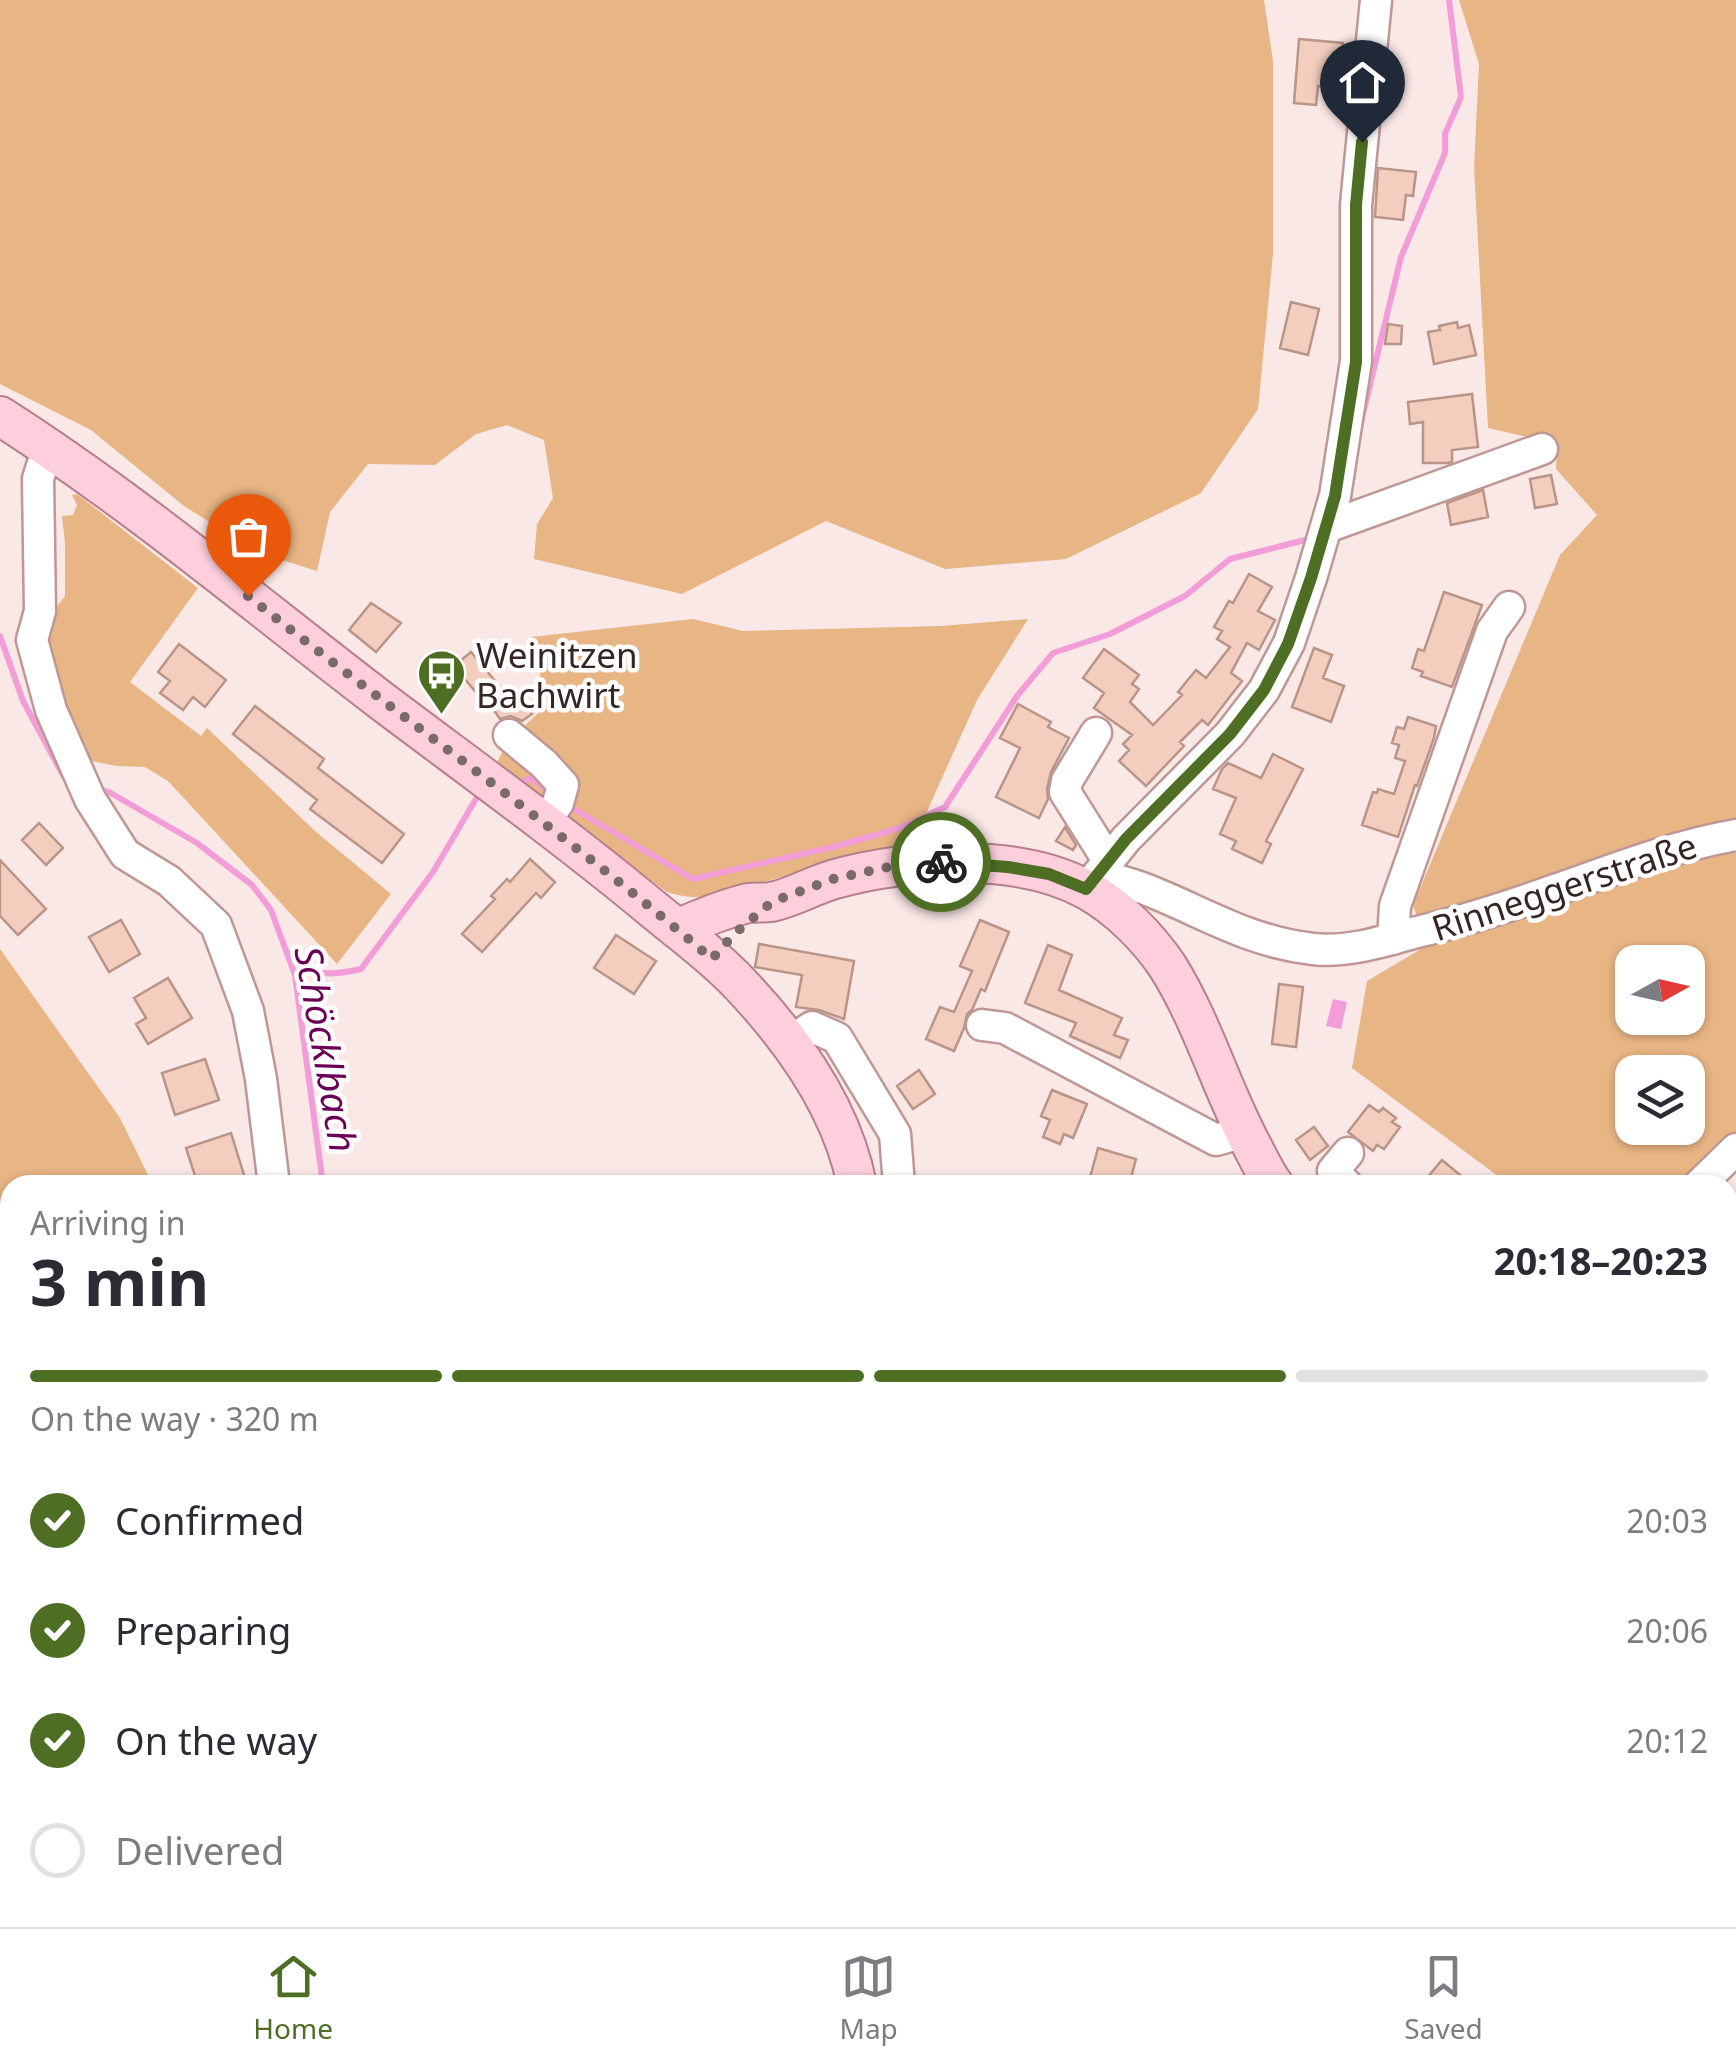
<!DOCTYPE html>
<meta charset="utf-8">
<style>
:root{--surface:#fff;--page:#f2f2f3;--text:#2b2b33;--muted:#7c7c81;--line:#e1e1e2;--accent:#4e6e24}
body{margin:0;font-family:"Noto Sans",sans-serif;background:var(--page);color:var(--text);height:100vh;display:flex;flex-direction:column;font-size:38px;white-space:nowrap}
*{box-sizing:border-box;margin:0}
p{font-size:32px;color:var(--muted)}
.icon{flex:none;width:55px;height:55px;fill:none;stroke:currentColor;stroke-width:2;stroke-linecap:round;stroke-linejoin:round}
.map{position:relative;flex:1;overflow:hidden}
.sheet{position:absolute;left:0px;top:1175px;width:1738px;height:752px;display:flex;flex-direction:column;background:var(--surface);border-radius:30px 30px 0 0;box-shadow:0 2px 8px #0004}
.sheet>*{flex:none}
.needle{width:65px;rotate:82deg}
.buttons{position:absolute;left:1615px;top:945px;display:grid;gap:20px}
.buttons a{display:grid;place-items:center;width:90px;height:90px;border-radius:20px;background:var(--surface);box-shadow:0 2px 8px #0004;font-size:50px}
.pin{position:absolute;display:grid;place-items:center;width:85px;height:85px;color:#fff;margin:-102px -42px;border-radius:50% 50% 50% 0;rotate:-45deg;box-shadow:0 0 10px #0007}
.pin .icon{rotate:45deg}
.courier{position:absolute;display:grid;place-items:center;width:100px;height:100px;margin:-50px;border:8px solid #4e6e24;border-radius:50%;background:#fff;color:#222;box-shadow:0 2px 12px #0007}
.headline em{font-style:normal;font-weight:700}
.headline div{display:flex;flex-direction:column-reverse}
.headline{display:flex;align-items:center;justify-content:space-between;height:170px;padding:0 30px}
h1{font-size:65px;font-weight:700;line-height:75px}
.bar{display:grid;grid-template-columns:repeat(4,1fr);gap:15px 10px;align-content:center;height:120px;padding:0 30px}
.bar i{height:12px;border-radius:8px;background:var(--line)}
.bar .active{background:var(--accent)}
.bar p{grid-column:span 4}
ol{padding:0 30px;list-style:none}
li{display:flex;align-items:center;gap:30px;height:110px}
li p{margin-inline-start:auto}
li .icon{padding:10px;border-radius:50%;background:var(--accent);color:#fff;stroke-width:4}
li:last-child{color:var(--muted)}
li i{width:55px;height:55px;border:5px solid var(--line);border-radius:50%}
.dock{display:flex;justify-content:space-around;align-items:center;height:140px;border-top:2px solid var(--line);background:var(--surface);font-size:28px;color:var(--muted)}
.dock a{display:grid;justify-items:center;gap:5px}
.dock .active{color:var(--accent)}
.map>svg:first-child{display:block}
</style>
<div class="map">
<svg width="1736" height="1927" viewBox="0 0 1736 1927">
<rect width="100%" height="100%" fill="#fae8e7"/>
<path fill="#e8b584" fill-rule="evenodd" d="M0,0H1264L1273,61V254L1258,409L1201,493L1066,559L945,569L826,521L682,594L534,559L537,524L553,498L544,440L507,425L476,434L435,465L368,464L330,512L317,571L257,552L184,506L91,430L0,384Z
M1459,0H1736V827L1420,925L1413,905L1560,555L1597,515L1556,469L1557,444L1488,428L1474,167L1479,64Z
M77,494L198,588L130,682L201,736L207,728L315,831L391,894L337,964L168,781L145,767L117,766L86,760L45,664L55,609L65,596V543L62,516L73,515L77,505L72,495Z
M693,619L743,631L940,626L1028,619L977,700L911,847L854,856L718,895C699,898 685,898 667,892L496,767C502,743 529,722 547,705L531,637Z
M1736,843V1139L1689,1185H1510L1352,1068L1367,981L1426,946L1424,938ZM1632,962H1688V1018H1632ZM1632,1072H1688V1128H1632Z
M0,949L120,1118L153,1185H10V1900L0,1907Z
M1728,1550L1736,1552V1886L1728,1890Z
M44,1918H681L678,1927H34Z
M726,1918H1679L1675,1920L1677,1927H723Z"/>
<path fill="#f29dd8" d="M1333,999L1347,1002L1341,1029L1326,1026Z"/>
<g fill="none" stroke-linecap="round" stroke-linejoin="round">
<path stroke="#f29dd8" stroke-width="6" d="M1360,426L1401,257L1445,153V134L1461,97L1449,0
M0,636L23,701L64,777
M525,780L532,779L545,788
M99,789L109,792L197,843L252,885L271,910L295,975L323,1185
M574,809L693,879L833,847L900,828L945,807L1017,696L1053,653L1110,634L1185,596L1230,559L1309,539L1310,537
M288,953C317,976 325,977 361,969L433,872L480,792
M495,1927L502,1919L519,1920L521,1918"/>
</g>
<path fill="#f3cebe" stroke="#b99587" stroke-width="2.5" d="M1299,39L1343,43L1340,88L1318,86L1316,105L1294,103Z
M1378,168L1416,172L1413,196L1406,195L1403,220L1375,217Z
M1291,302L1319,309L1308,355L1280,348Z
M1457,322L1458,328L1469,325L1476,355L1434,364L1428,332L1440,330L1439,326Z
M1388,324L1402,326L1401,344H1385Z
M1472,394L1478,447L1452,450V462L1448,463H1423V422L1410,424L1408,402Z
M1551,475L1557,504L1535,508L1530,479Z
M1483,490L1488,517L1451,525L1447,503Z
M1249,574L1272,587L1258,611L1275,620L1259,650L1247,643L1231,673L1242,681L1208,725L1202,720L1180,742L1184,746L1146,786L1119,761L1129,750L1123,744L1132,735L1094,708L1104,693L1083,678L1104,649L1139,675L1132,684L1139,689L1130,702L1153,725L1182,695L1178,692L1196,670L1206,678L1230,647L1217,639L1222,631L1214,627L1229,601L1233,603Z
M1444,592L1482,605L1452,687L1421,676L1423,672L1412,668L1418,649L1424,651Z
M371,603L401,623L376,652L349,630Z
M179,644L226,680L205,707L193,697L183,710L160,693L170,681L158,672Z
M1314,648L1332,655L1323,678L1344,686L1331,722L1292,707Z
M471,652L510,699L517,694L532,714L522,721L511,716L500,719L487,700L484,702L454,666Z
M1018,704L1051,722L1048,727L1069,738L1051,772L1047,789L1048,799L1039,818L996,797L1020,748L1000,738Z
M255,706L324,759L318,768L404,834L382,863L310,809L317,800L233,734Z
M1408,717L1436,726L1434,738L1417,786L1415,785L1398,837L1362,825L1373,792L1377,793L1378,789L1394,794L1405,761L1395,758L1399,745L1392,743L1397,727L1404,729Z
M1273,754L1303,769L1266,841L1271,844L1262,863L1232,849L1236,841L1220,834L1236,798L1213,789L1222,769L1228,763L1261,778Z
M39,823L63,848L46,865L22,840Z
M1065,827L1076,845L1073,850L1056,841Z
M530,859L555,882L541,898L536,893L482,952L462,934L495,899L491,896L507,879L510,882Z
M0,860L46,909L18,935L0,916Z
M121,920L140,954L109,972L89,937Z
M980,920L1009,932L985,991L981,989L972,1010L967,1014L964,1028L954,1051L926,1039L940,1007L954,1012L972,971L960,966Z
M616,935L656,961L634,994L594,968Z
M759,944L854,961L844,1019L819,1010L796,1007L802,975L755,967Z
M1048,945L1072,955L1059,990L1122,1018L1114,1035L1128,1040L1120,1058L1070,1036L1076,1023L1025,1003Z
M168,978L192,1018L148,1044L136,1024L146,1018L134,998Z
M1279,984L1303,987L1296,1047L1272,1044Z
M205,1059L219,1100L175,1115L162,1073Z
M919,1070L935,1094L913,1109L897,1086Z
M1052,1090L1087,1104L1073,1138L1064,1134L1060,1144L1043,1137L1050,1120L1041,1116Z
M1369,1105L1379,1112L1383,1108L1396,1118L1392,1122L1400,1127L1384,1149L1377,1145L1373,1151L1348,1132Z
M1314,1127L1328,1146L1310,1160L1296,1140Z
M231,1133L244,1175L214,1185H198L186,1148Z
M1098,1148L1136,1159L1129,1185H1088Z
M1442,1160L1472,1185H1421Z"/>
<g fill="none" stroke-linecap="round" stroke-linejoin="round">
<defs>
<path id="minor" d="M48,447L38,479L40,611L32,640L51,710L90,799L125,854L169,881L216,925L248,1011L261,1079L274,1185
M1327,527L1542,449
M1096,733L1067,781L1065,792L1109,862
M509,735L544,764L563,785L558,803L544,823
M1099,875C1116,880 1133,884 1150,891C1207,914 1250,942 1313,949C1348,953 1384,941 1417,932C1464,921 1510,906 1555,890C1615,869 1673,846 1736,835
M1086,889L1126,839L1230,734L1264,690L1289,643L1311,578L1335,496L1356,361V205L1376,0
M1393,939L1395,906L1492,631L1509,607
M982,1025L1005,1028L1216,1140L1244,1132
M789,1042L812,1027L837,1038L895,1134L899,1185
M1347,1185L1333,1171L1348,1153
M1699,1185L1736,1149"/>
<path id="major" d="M0,416C135,502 256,605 383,702C472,769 562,834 648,905C679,931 713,955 740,984C793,1040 842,1108 857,1185
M677,929C699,919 724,909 748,903C755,902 763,903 771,902C792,898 813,885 835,879C907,859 1019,852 1087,890C1119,908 1148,937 1168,967C1203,1023 1221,1088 1252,1146C1259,1159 1265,1173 1274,1185
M1728,1439L1736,1443
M700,1927L703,1918"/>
</defs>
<use href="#minor" stroke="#bf9795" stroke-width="35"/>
<use href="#major" stroke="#b67f8d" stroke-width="42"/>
<use href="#minor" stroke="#fff" stroke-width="30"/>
<use href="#major" stroke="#fdcfdc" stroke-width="38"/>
</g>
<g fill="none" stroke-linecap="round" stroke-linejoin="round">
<path stroke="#7a6a69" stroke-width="10" stroke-dasharray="0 18" d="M248,596C402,719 563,831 712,959L734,934L772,902L833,879L889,867L941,862"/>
<path stroke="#4e6e24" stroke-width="12" d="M941,862L1008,867L1049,874L1086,889L1126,839L1230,734L1264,690L1288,644L1311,578L1335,496L1356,362V205L1362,142"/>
</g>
<defs>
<symbol id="bus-pin" viewBox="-11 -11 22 30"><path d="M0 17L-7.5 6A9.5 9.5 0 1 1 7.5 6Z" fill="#4e6e24" stroke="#fff"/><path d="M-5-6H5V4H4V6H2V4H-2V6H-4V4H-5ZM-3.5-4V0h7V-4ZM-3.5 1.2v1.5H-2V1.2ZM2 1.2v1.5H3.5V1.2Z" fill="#fff"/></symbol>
</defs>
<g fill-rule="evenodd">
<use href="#bus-pin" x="414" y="646" width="55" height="75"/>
</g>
<g text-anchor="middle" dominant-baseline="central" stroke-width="9" stroke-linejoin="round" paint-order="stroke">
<g font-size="35" fill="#352625" stroke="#fff" text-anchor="start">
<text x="476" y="654">Weinitzen<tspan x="476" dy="40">Bachwirt</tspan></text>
</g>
<g font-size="35" fill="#352625" stroke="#fff">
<text transform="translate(1564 886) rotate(-18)">Rinneggerstraße</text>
</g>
<g font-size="38" font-style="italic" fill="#6a0156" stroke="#fff">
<text transform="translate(327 1049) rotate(80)">Schöcklbach</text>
</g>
</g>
</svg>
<div class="buttons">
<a><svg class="needle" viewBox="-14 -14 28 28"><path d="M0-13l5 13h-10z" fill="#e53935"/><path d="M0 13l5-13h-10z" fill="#7c7c81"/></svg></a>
<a><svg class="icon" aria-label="layers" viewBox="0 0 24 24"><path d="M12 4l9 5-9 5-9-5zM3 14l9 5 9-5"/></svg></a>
</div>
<div class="pin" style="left:248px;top:596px;background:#ea580c"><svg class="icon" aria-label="bag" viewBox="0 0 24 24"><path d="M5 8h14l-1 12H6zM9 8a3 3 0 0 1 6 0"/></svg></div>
<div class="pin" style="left:1362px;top:142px;background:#1f2937"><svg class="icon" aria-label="home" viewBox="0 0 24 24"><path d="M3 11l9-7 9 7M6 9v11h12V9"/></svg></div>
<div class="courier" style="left:941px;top:862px"><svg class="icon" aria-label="bike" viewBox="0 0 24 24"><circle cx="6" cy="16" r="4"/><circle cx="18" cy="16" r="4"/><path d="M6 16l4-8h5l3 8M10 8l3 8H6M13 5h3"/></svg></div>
<section class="sheet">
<div class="headline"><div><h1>3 min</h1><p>Arriving in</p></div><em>20:18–20:23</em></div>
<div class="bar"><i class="active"></i><i class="active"></i><i class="active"></i><i></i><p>On the way · 320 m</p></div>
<ol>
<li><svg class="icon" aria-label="check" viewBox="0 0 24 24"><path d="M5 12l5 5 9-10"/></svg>Confirmed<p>20:03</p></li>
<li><svg class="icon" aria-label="check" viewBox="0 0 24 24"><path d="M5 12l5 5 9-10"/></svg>Preparing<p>20:06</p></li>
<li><svg class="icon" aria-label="check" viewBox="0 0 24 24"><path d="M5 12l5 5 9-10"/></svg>On the way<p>20:12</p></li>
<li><i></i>Delivered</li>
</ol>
</section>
</div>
<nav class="dock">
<a class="active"><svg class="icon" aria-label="home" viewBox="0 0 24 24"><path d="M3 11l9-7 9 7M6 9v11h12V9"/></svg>Home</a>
<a><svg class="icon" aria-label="map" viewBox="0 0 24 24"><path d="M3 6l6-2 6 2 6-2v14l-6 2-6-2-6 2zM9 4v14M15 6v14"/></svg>Map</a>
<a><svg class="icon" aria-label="saved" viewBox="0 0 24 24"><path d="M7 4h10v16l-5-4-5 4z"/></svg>Saved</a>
</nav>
